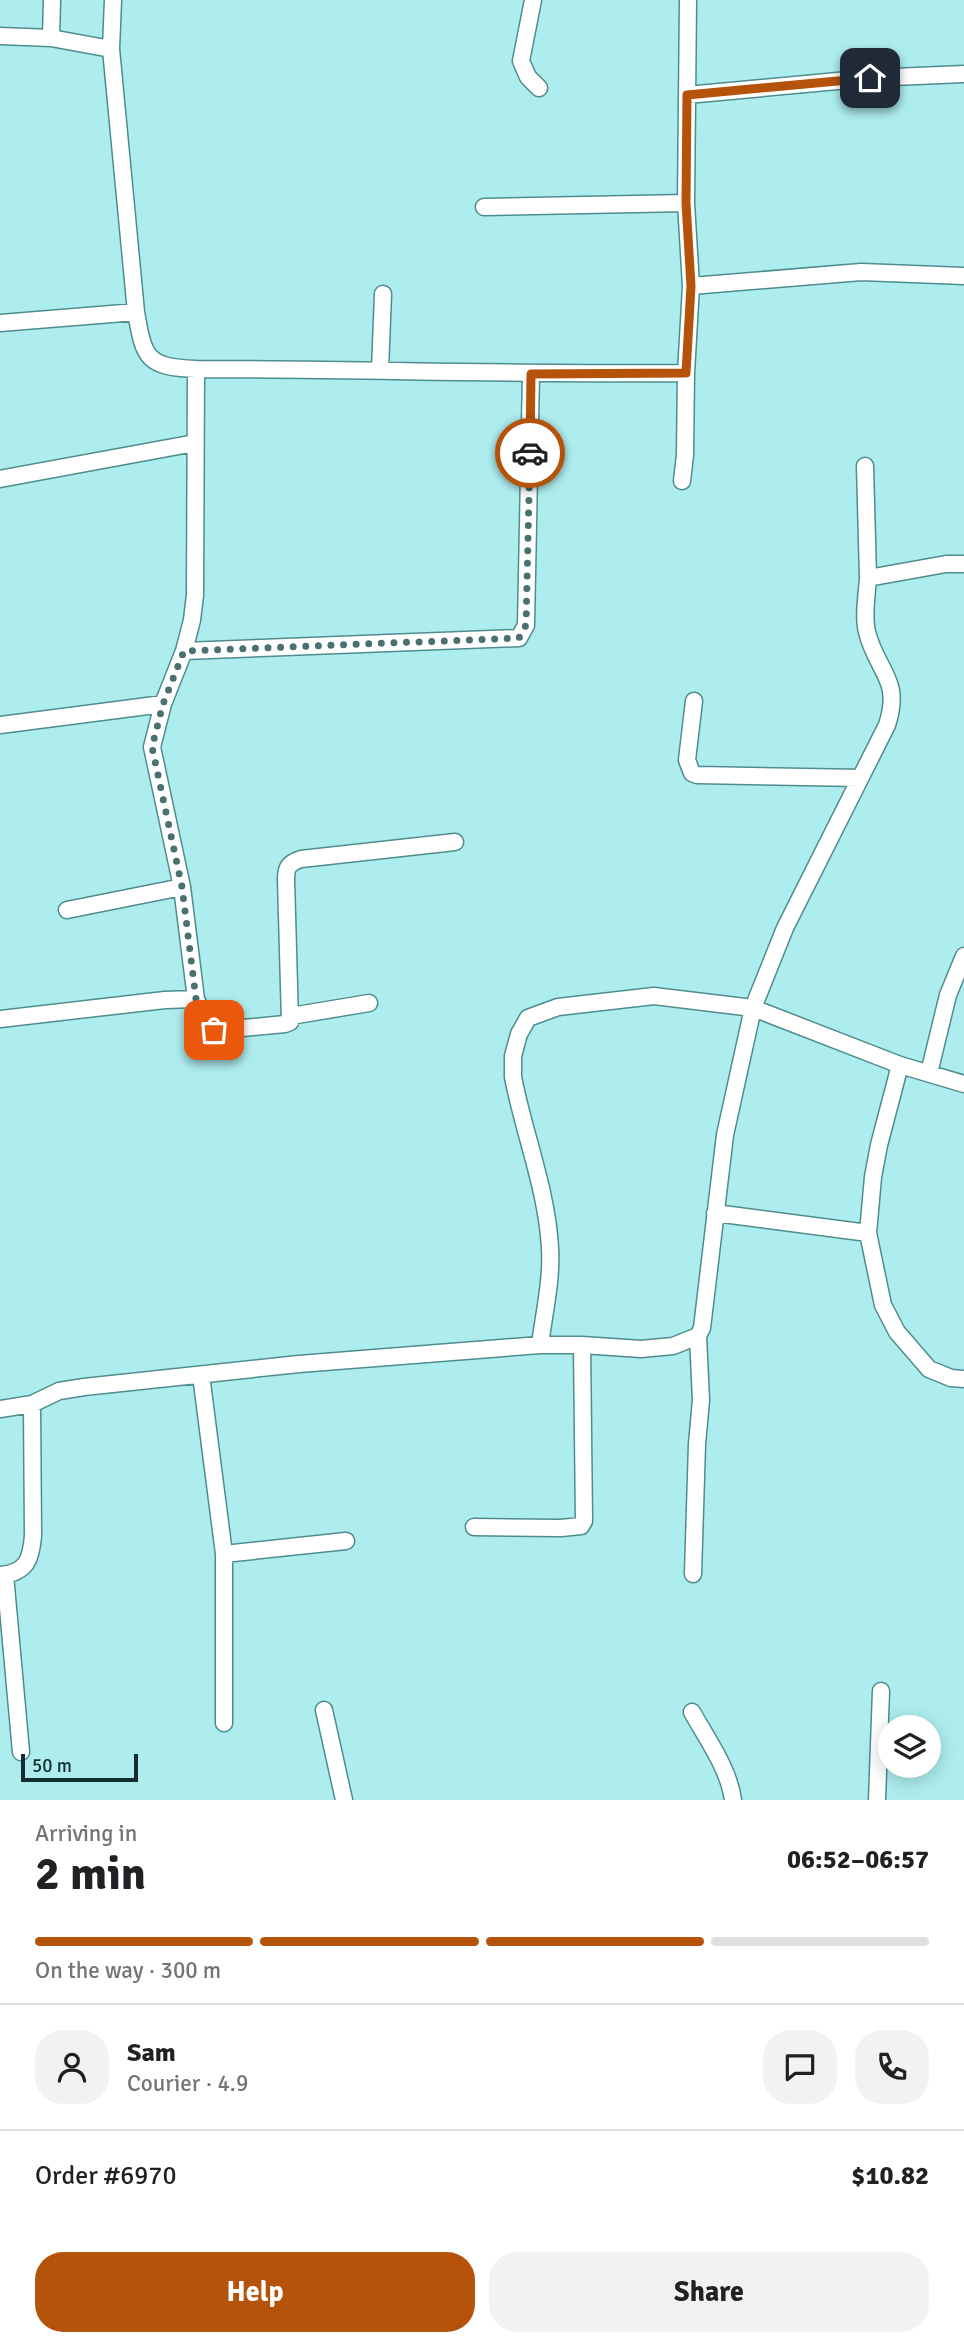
<!DOCTYPE html>
<meta charset="utf-8">
<style>
:root{--surface:#fff;--page:#f2f2f2;--text:#202124;--muted:#757577;--line:#e0e0e0;--accent:#b45309}
body{margin:0;font-family:Signika,sans-serif;background:var(--page);color:var(--text);height:100vh;display:flex;flex-direction:column;font-size:26px;white-space:nowrap}
*{box-sizing:border-box;margin:0}
p{font-size:23px;color:var(--muted)}
.icon{flex:none;width:38px;height:38px;fill:none;stroke:currentColor;stroke-width:2;stroke-linecap:round;stroke-linejoin:round}
.map{position:relative;height:1800px;overflow:hidden}
.details{display:flex;flex-direction:column;background:var(--surface);flex:1}
.details>*{flex:none}
.tools{position:absolute;left:878px;top:1715px;display:grid;gap:14px}
.tools a{display:grid;place-items:center;width:63px;height:63px;border-radius:50%;background:var(--surface);box-shadow:0 4px 18px #0003;font-size:35px}
.scale{position:absolute;left:21px;bottom:18px;width:117px;box-sizing:border-box;padding-left:7px;border:4px solid #142d2e;border-top:0;font-size:19px;line-height:24px;white-space:nowrap;color:#142d2e;-webkit-text-stroke:5px #aeedee;paint-order:stroke}
.pin{position:absolute;display:grid;place-items:center;width:60px;height:60px;color:#fff;margin:-30px;border-radius:14px;box-shadow:0 4px 10px #0006}
.courier{position:absolute;display:grid;place-items:center;width:70px;height:70px;margin:-35px;border:5px solid #b45309;border-radius:50%;background:#fff;color:#222;box-shadow:0 2px 9px #0007}
.overview em{font-style:normal;font-weight:800}
.overview div{display:flex;flex-direction:column-reverse}
.overview{display:flex;align-items:center;justify-content:space-between;height:119px;padding:0 35px}
h1{font-size:46px;font-weight:800;line-height:52px}
.bar{display:grid;grid-template-columns:repeat(4,1fr);gap:10px 7px;align-content:center;height:84px;padding:0 35px}
.bar i{height:9px;border-radius:5px;background:var(--line)}
.bar .active{background:var(--accent)}
.bar p{grid-column:span 4}
.line{display:flex;align-items:center;gap:18px;padding:0 35px;border-top:2px solid var(--line)}
.line div{flex:1}
.round{display:grid;place-items:center;flex:none;width:74px;height:74px;border-radius:28px;background:var(--page)}
.action{display:flex;gap:14px;margin-top:auto;padding:14px 35px}
.action a{flex:1;height:80px;border-radius:28px;background:var(--accent);color:#fff;font-size:28px;font-weight:800;line-height:80px;text-align:center}
.action a+a{background:var(--page);color:var(--text)}
.map>svg:first-child{display:block}
</style>
<div class="map">
<svg width="964" height="1800" viewBox="0 0 964 1800">
<rect width="100%" height="100%" fill="#aeedee"/>
<g fill="none" stroke-linecap="round" stroke-linejoin="round">
<defs>
<path id="minor" d="M113,0L111,49L136,312C144,359 147,367 196,369C360,369 522,375 686,373L691,286L686,203L688,0
M533,0L521,61L528,77L539,88
M0,36L51,38L52,0
M51,38L111,49
M687,95L870,78L964,74
M484,207L686,203
M691,286L861,272L964,276
M0,323L136,312
M196,369L195,595L192,620L184,651L163,704L152,747L182,887L196,999L209,1028L222,1030L285,1024L290,1022L286,879C286,867 289,863 301,859L455,842
M380,370L383,294
M865,466L868,578
M0,479L195,443
M682,481L685,455L686,373
M184,651L519,638L526,625L531,374
M694,701L687,760L692,773L697,775L860,778
M0,725L163,704
M67,910L182,887
M291,1016L369,1003
M0,1019L165,1000L196,999
M900,1065L879,1145L873,1177L868,1233L883,1305L897,1332L929,1369L951,1378L964,1379
M929,1073L948,995L964,956
M715,1213L868,1233
M540,1345C544,1313 552,1280 550,1248C547,1190 524,1134 513,1077V1056L519,1034L528,1018L558,1007L654,996L753,1008L900,1065L964,1084
M201,1375L224,1554V1723
M0,1409L32,1404L59,1391L84,1387L299,1364L540,1345H582L641,1349L673,1346L698,1336L702,1328L725,1135L753,1008L785,928L887,725C902,679 877,672 867,632C863,616 867,594 868,578L946,564H964
M474,1527L561,1528L581,1526L584,1521L582,1345
M224,1554L346,1541
M693,1574L697,1444L701,1400L698,1336
M0,1575C27,1573 31,1559 33,1536L32,1404
M5,1575L21,1752
M324,1710L344,1800
M692,1712C707,1739 729,1769 733,1800
M877,1800L881,1691"/>
</defs>
<use href="#minor" stroke="#4f8c8d" stroke-width="19"/>
<use href="#minor" stroke="#fff" stroke-width="16"/>
</g>
<g fill="none" stroke-linecap="round" stroke-linejoin="round">
<path stroke="#4a7071" stroke-width="7" stroke-dasharray="0 12.6" d="M214,1030L209,1028L204,1020L196,999L182,887L152,747L163,704L184,651L519,638L526,625L530,453"/>
<path stroke="#b45309" stroke-width="9" d="M530,453L531,374L686,373L691,286L686,203L687,95L870,78"/>
</g>
</svg>
<div class="tools">
<a><svg class="icon" aria-label="layers" viewBox="0 0 24 24"><path d="M12 4l9 5-9 5-9-5zM3 14l9 5 9-5"/></svg></a>
</div>
<div class="scale">50 m</div>
<div class="pin" style="left:214px;top:1030px;background:#ea580c"><svg class="icon" aria-label="bag" viewBox="0 0 24 24"><path d="M5 8h14l-1 12H6zM9 8a3 3 0 0 1 6 0"/></svg></div>
<div class="pin" style="left:870px;top:78px;background:#1f2937"><svg class="icon" aria-label="home" viewBox="0 0 24 24"><path d="M3 11l9-7 9 7M6 9v11h12V9"/></svg></div>
<div class="courier" style="left:530px;top:453px"><svg class="icon" aria-label="car" viewBox="0 0 24 24"><path d="M5 17H2v-5l4-1 3-4h7l3 4 3 1v5h-3M9 17h6M6 11h13"/><circle cx="7" cy="17" r="2"/><circle cx="17" cy="17" r="2"/></svg></div>
</div>
<section class="details">
<div class="overview"><div><h1>2 min</h1><p>Arriving in</p></div><em>06:52–06:57</em></div>
<div class="bar"><i class="active"></i><i class="active"></i><i class="active"></i><i></i><p>On the way · 300 m</p></div>
<div class="line" style="height:126px"><a class="round"><svg class="icon" aria-label="person" viewBox="0 0 24 24"><circle cx="12" cy="8" r="4"/><path d="M4 21q1-7 8-7t8 7"/></svg></a><div><b>Sam</b><p>Courier · 4.9</p></div><a class="round"><svg class="icon" aria-label="chat" viewBox="0 0 24 24"><path d="M4 5h16v11H9l-5 4z"/></svg></a><a class="round"><svg class="icon" aria-label="phone" viewBox="0 0 24 24"><path d="M5 4h4l2 5-3 2q2 4 5 5l2-3 5 2v4C11 20 4 13 5 4z"/></svg></a></div>
<div class="line" style="height:91px"><div>Order #6970</div><b>$10.82</b></div>
<div class="action"><a>Help</a><a>Share</a></div>
</section>
